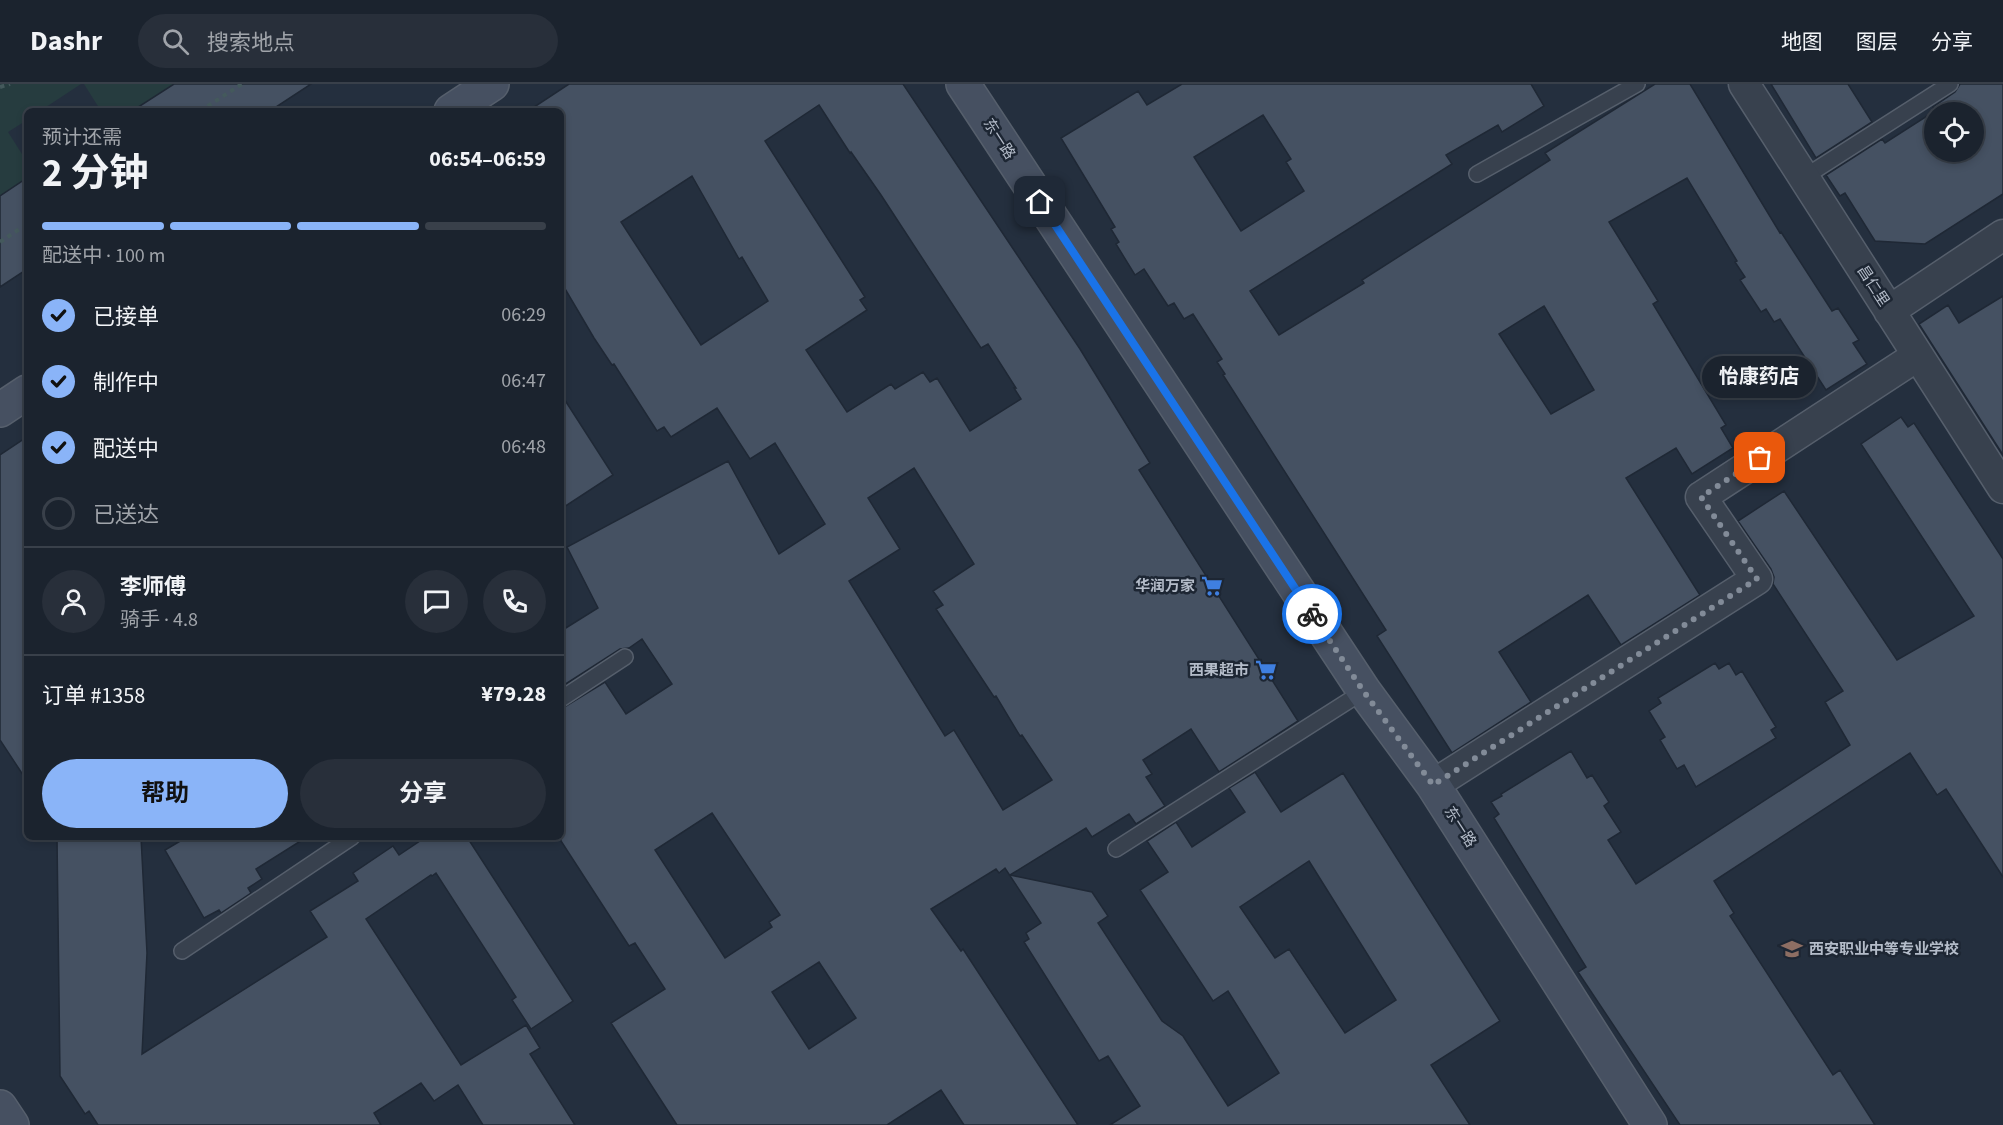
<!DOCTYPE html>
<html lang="zh">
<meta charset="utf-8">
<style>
:root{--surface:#1b232e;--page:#282f3a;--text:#f1f3f6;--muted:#a0a4aa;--line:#39404a;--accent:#8ab4f8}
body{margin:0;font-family:"Source Sans 3","Noto Sans SC",sans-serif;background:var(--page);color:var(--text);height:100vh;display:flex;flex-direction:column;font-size:22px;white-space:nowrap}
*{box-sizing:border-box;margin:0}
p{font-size:20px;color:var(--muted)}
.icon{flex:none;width:33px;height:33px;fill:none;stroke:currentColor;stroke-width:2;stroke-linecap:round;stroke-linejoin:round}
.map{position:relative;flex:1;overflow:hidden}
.details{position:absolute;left:24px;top:24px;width:540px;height:732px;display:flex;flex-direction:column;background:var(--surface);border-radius:9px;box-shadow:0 3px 9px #0003,0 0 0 2px var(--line)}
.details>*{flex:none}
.buttons{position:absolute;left:1924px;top:18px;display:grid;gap:12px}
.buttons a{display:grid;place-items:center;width:60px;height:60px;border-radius:50%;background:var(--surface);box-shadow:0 3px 9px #0003,0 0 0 2px var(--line);font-size:30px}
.pin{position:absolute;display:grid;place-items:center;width:51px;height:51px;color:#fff;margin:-26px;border-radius:12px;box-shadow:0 3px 9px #0006}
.courier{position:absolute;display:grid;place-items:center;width:60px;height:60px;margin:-30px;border:4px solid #1a73e8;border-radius:50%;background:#fff;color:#222;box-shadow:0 2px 8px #0007}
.bubble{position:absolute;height:42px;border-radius:21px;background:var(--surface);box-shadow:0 3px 9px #0003,0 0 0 2px var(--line);font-size:20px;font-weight:700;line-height:42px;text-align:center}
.overview em{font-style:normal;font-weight:700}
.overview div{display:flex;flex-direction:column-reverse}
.overview{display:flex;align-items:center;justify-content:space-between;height:102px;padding:0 18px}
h1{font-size:39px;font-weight:700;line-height:45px}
.bar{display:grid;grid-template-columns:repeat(4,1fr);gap:9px 6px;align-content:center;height:72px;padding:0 18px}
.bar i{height:8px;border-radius:4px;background:var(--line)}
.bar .current{background:var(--accent)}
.bar p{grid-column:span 4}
.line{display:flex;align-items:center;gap:15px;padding:0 18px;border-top:2px solid var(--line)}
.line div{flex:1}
.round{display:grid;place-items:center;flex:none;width:63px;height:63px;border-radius:32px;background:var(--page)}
ol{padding:0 18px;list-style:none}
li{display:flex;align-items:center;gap:18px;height:66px}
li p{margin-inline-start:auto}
li .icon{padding:6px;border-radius:50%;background:var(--accent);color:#111;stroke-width:4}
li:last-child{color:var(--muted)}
li i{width:33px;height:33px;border:3px solid var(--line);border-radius:50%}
.cta{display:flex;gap:12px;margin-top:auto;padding:12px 18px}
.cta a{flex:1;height:69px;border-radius:36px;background:var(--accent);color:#111;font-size:24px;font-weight:700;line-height:69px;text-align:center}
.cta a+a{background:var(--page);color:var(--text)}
header{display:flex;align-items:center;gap:36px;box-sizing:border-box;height:84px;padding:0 30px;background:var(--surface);border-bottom:2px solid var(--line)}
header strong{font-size:28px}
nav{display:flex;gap:33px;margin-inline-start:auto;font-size:21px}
.search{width:420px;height:54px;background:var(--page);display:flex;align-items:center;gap:15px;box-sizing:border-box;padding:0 21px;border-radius:33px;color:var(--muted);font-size:22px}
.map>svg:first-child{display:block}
</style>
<header>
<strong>Dashr</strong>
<div class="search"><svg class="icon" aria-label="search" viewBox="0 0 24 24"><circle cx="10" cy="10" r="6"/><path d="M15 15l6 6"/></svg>搜索地点</div>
<nav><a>地图</a><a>图层</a><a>分享</a></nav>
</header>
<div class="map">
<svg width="2003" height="1041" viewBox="0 0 2003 1041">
<rect width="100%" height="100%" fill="#242f3e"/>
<path fill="#263c3f" d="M0,0H81L40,27H27V36L8,48L27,78V95L0,112Z
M84,0H174L132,27H101Z"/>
<path fill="#455162" stroke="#1f2835" stroke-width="1.5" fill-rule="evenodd" d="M174,0H311L270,27H132Z
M569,0H903L1080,265L1150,379L1139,386L1298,637L1219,688L1191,645L1143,676L1152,690L1146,693L1165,722L1136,740L1129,730L1092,753L1086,744L1010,791L1092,808L1108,832L1098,839L1162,937L1183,952L1228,1022L1279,989L1228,907L1213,917L1140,806L1168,788L1147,757L1176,738L1192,763L1245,728L1229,704L1255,688L1281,728L1343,689L1500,937L1431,981L1470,1041H1110L1140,1022L1108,972L1099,977L1024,858L1029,855L1026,849L1041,839L1005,784L999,789L996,785L931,825L961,867L963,865L1078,1041H964L941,1006L887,1041H677L611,939L665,905L635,859L629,862L561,757V625L605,598L626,630L672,600L642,555L629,564L620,565L561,603V547L598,524L567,463L728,377L779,470L825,440L775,359L750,375L717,324L671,353L664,343L657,347L614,280L612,281L594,254L561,198V27H528ZM819,21L850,69L851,68L881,111L981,264L988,260L1016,304H1014L1021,315L970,347L937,294L930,298L923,288L895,305L891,300L847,328L806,266L867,226L860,216L865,213L765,57ZM692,92L739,175L742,173L768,217L701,261L621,138ZM914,384L974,480L933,507L943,521L936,525L994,613L996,612L1020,652L1022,651L1052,696L1003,726L954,646L945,652L849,497L900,465L868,414ZM712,729L780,831L769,838L772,843L725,874L655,766ZM1309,777L1396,916L1345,949L1289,865L1275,874L1240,823ZM819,878L856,934L809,965L772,908Z
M1182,0H1531L1544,22L1502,48L1498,41L1446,71L1452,80L1250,207L1279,251L1364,199L1362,196L1550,76L1545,69L1655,0H1690L1780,149L1781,148L1832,227L1838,224L1859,256L1853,259L1867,280L1826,306L1780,235L1774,238L1766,225L1761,228L1740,196L1745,193L1735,178L1737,177L1687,94L1609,138L1658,217L1653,220L1726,341L1721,344L1733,364L1692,390L1676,364L1626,394L1700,511L1621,561L1588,511L1499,568L1531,618L1452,669L1377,552L1386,546L1223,291L1225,290L1217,278L1222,275L1193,230L1184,235L1174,219L1168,222L1144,185L1135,191L1116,160L1119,158L1111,145L1115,143L1061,54L1138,7L1147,21ZM1263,31L1291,75L1286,78L1304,107L1241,147L1194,73ZM1544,222L1594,306L1551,330L1499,250Z
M1771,0H1848L1872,38L1816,74Z
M1960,0H2003V110L1925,160L1875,157L1845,109L1840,112L1826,91L1882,55L1885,59L1935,27L1933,23L1955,8ZM1935,28H1974V68H1935Z
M27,94V185L0,203V112Z
M2003,212V371L1919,240L1948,221L1959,239Z
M561,310L613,391L561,425Z
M1901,333L1908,343L1914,339L2003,475V793L1946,705L1937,711L1910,669L1714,797L1734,829L1730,832L1833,991L1840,986L1875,1041H1680L1578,888L1586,883L1494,734L1499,730L1491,718L1502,712L1501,710L1571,667L1587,694L1592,691L1609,718L1604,722L1621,748L1608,756L1636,800L1850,661L1825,618L1843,607L1773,500L1774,493L1771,485L1738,437L1784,407L1897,576L1974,532L1861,360Z
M27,353V697L0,656V371Z
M1715,579L1719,585L1729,579L1736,591L1742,587L1776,643L1771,646L1776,654L1696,703L1684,681L1677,685L1660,656L1665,653L1649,627L1661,619L1658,614Z
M57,753H141L147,869L142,970L327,853L310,827L358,797L353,789L393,762L399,771L426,753H467L573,917L531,945L512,916L516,913L436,789L432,792L431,791L366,835L461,981L526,941L540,964L530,970L575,1041H483L458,1001L434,1017L421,999L374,1029L381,1041H98L89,1027L85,1030L60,992Z
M187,753H307L256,785L262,795L248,804L251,809L221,829L219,826L204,834L165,766Z"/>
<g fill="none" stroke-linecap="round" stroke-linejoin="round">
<defs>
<path id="lane" d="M1477,90L1637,0
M1803,94L1950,0
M561,615L625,573
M1116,765L1364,607
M182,867L352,753"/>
<path id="street" d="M1744,0L2003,404
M1889,227L2003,151
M1433,701L1757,495L1701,413L1917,272"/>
<path id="secondary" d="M963,0L1364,607L1433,701L1650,1041
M451,27L492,0
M0,326L27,308
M0,1023L12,1041"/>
</defs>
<use href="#lane" stroke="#565f6c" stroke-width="18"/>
<use href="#street" stroke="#565f6c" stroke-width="33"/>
<use href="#secondary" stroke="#565f6c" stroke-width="36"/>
<path stroke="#44595c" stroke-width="4" stroke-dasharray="4.5 4.5" stroke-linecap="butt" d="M0,3L10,0
M200,27L242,0
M0,158L27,140"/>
<use href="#lane" stroke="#38414e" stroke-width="15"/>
<use href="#street" stroke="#38414e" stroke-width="30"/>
<use href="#secondary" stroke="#465061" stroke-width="33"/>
</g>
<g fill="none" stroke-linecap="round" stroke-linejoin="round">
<path stroke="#828b98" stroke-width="6" stroke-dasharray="0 10.8" d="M1312,530L1364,608L1433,701L1757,495L1701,413L1760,374"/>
<path stroke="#1a73e8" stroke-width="8" d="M1040,118L1312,530"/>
</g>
<defs>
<symbol id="supermarket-bare" viewBox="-9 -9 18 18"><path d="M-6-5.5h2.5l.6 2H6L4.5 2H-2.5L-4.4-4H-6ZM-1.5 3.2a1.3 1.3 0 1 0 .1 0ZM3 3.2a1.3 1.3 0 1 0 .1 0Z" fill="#3f7fe0" stroke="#1d2633" stroke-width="2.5" paint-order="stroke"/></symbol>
<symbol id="school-bare" viewBox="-9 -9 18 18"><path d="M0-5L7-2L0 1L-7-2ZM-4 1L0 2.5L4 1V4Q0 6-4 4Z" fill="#8d6e63" stroke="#1d2633" stroke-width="2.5" paint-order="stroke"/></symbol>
</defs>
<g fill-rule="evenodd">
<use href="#supermarket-bare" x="1197" y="487" width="30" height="30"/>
<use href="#supermarket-bare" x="1251" y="571" width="30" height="30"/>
<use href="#school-bare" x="1777" y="850" width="30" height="30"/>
</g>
<g text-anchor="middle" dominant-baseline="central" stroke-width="5" stroke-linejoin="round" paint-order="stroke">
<g font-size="15" fill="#b4bcc9" stroke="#1d2633">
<text transform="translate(999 55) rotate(57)">东一路</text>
<text transform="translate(1873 202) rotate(57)">昌仁里</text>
<text transform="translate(1460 743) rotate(57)">东一路</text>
</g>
<g font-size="15" font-weight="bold" fill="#b4bcc9" stroke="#1d2633" text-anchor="end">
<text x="1195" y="502">华润万家</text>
<text x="1249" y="586">西果超市</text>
<text x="1809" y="865" text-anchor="start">西安职业中等专业学校</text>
</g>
</g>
</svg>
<div class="buttons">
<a><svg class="icon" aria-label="locate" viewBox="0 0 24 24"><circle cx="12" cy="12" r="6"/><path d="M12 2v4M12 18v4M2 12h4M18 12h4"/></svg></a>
</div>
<div class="pin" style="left:1760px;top:374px;background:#ea580c"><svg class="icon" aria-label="bag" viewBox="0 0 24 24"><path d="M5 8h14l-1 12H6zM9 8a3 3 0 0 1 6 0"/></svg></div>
<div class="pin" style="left:1040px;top:118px;background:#1f2937"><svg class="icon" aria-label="home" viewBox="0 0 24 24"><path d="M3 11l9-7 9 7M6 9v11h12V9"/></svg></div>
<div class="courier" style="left:1312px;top:530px"><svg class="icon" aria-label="bike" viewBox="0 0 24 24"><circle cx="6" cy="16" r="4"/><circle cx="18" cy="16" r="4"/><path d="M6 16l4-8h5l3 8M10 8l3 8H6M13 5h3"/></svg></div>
<div class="bubble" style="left:1702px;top:272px;width:114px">怡康药店</div>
<section class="details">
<div class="overview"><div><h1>2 分钟</h1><p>预计还需</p></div><em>06:54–06:59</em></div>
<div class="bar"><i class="current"></i><i class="current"></i><i class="current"></i><i></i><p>配送中 · 100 m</p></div>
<ol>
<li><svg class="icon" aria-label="check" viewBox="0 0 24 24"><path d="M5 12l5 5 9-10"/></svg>已接单<p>06:29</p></li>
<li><svg class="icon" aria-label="check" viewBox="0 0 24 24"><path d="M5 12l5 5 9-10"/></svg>制作中<p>06:47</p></li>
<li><svg class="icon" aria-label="check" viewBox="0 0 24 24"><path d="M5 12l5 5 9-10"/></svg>配送中<p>06:48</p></li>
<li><i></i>已送达</li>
</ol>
<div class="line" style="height:108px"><a class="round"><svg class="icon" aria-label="person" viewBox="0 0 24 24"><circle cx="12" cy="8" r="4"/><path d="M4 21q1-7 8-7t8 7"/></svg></a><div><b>李师傅</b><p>骑手 · 4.8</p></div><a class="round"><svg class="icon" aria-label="chat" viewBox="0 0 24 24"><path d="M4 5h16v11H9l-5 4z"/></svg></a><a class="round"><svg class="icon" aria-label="phone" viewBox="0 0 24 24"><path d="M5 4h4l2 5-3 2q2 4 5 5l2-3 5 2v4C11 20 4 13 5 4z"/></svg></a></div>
<div class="line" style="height:78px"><div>订单 #1358</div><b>¥79.28</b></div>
<div class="cta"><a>帮助</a><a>分享</a></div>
</section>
</div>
